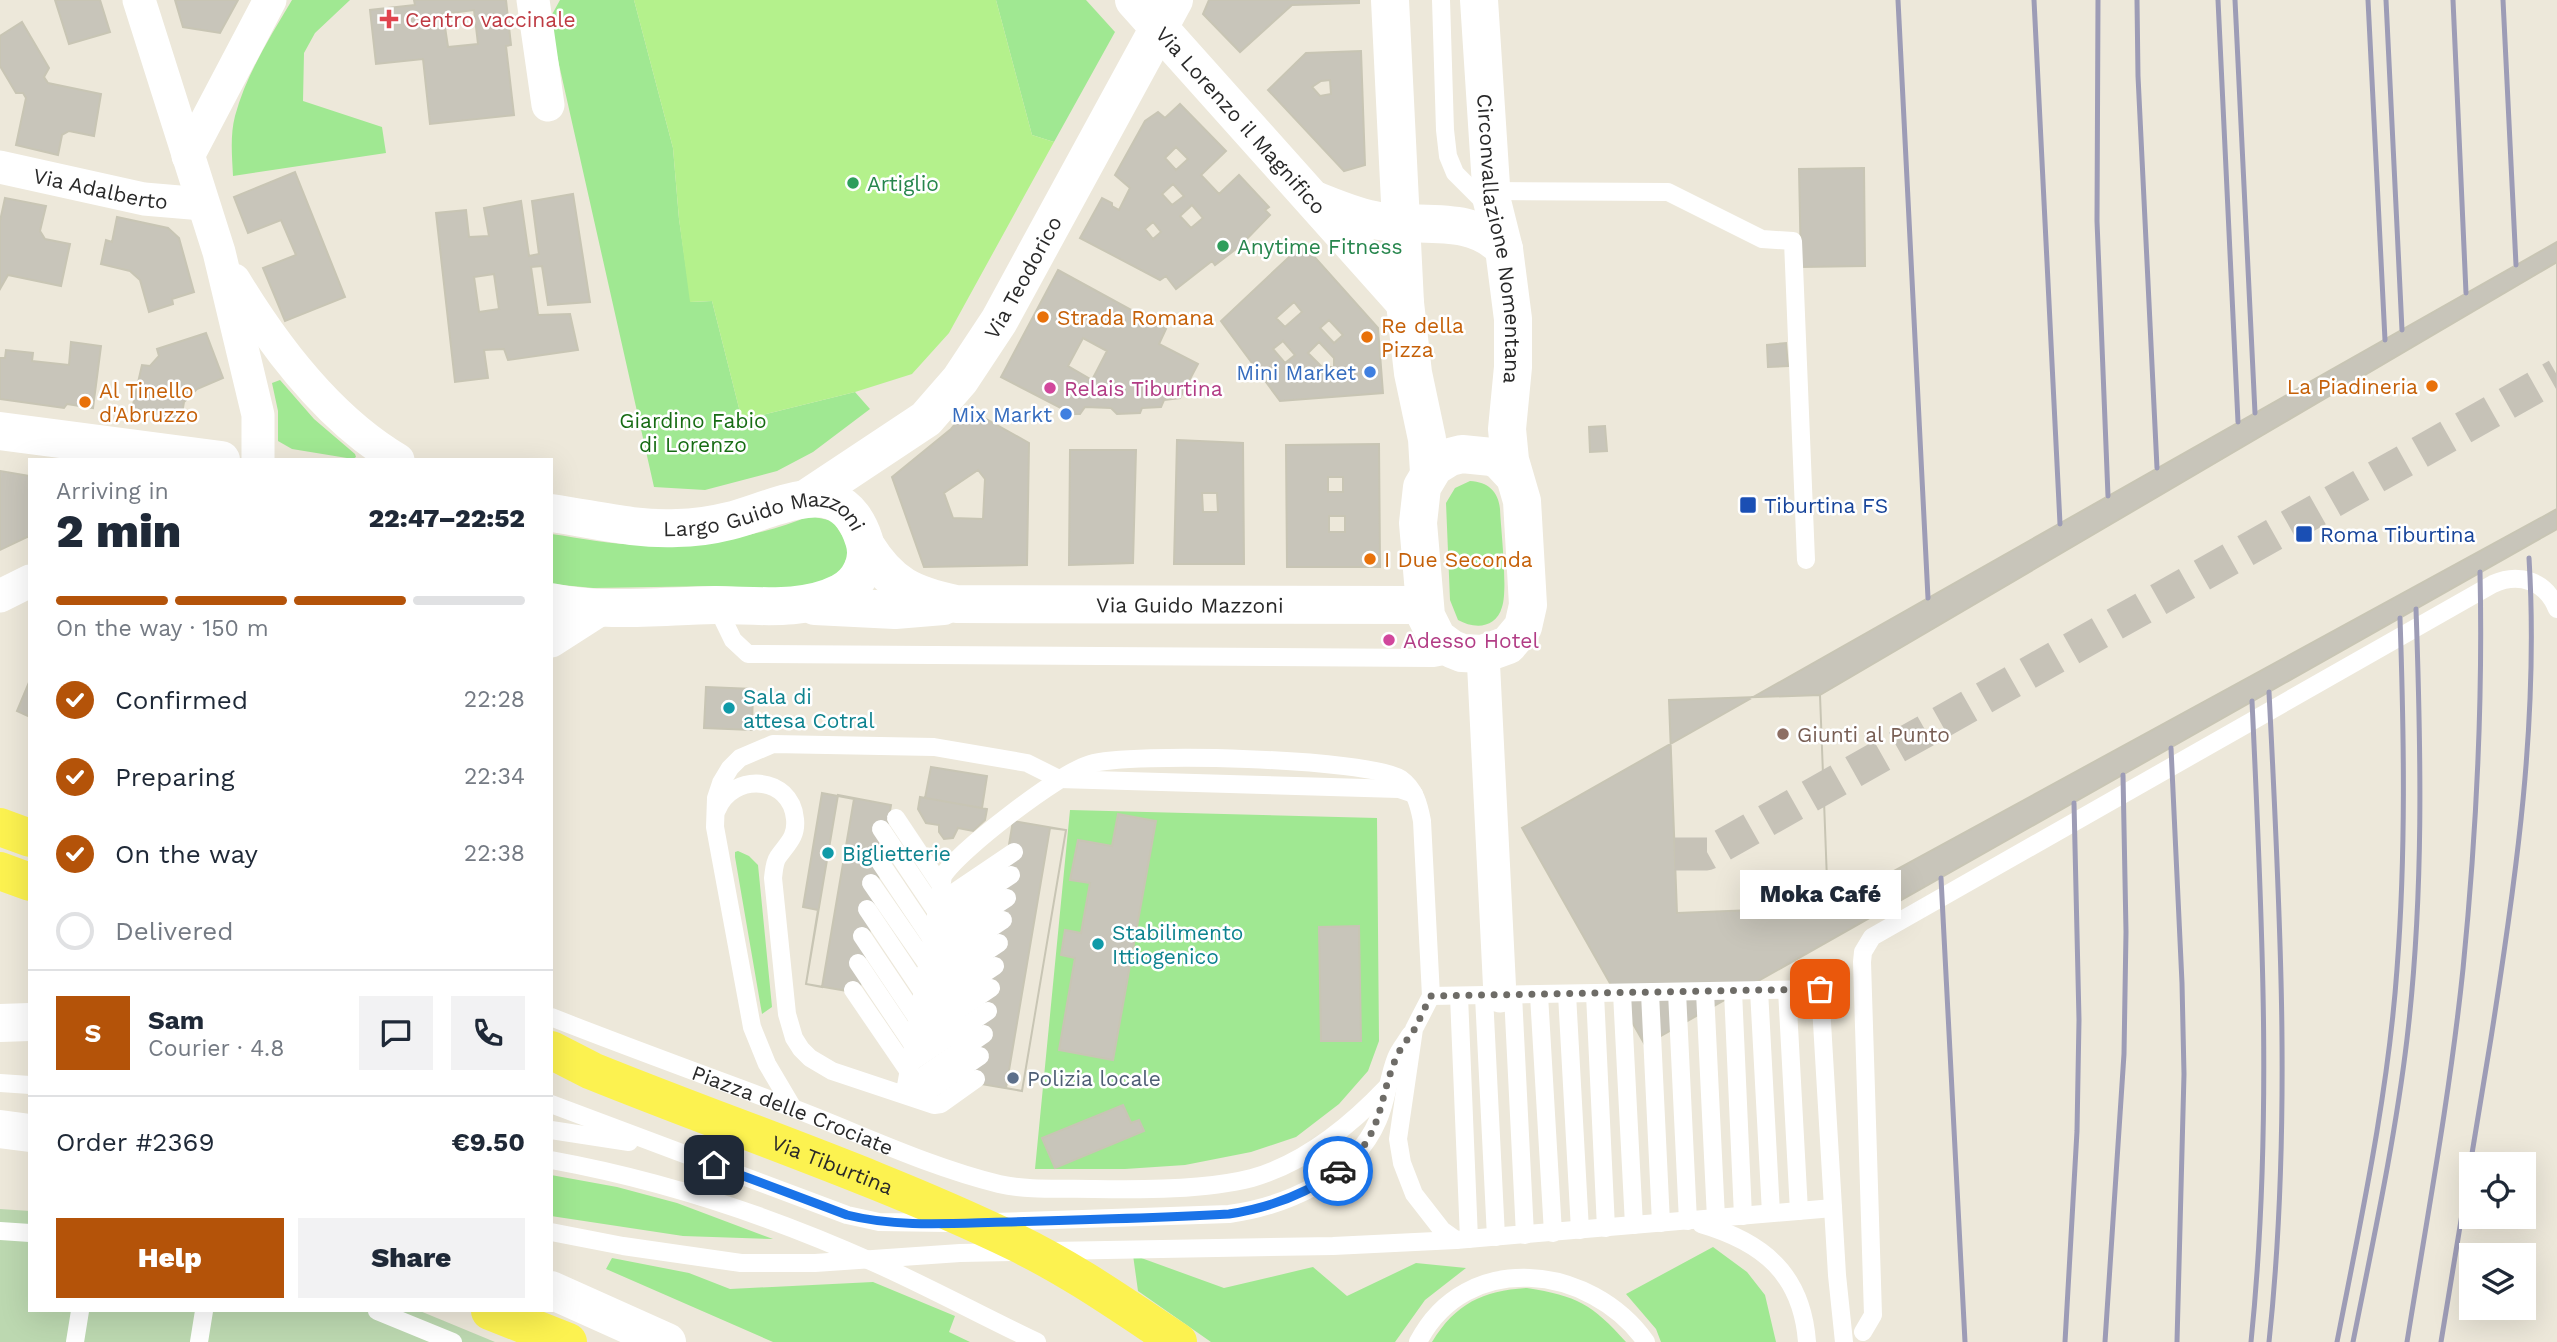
<!DOCTYPE html>
<meta charset="utf-8">
<style>
:root{--surface:#fff;--page:#f2f2f3;--text:#1f2937;--muted:#747a83;--line:#e0e1e3;--accent:#b45309}
body{margin:0;font-family:"Work Sans",sans-serif;background:var(--page);color:var(--text);height:100vh;display:flex;flex-direction:column;font-size:26px;white-space:nowrap}
*{box-sizing:border-box;margin:0}
p{font-size:23px;color:var(--muted)}
.icon{flex:none;width:38px;height:38px;fill:none;stroke:currentColor;stroke-width:2;stroke-linecap:round;stroke-linejoin:round}
.map{position:relative;flex:1;overflow:hidden}
.side{position:absolute;left:28px;top:458px;width:525px;height:854px;display:flex;flex-direction:column;background:var(--surface);border-radius:0px;box-shadow:0 7px 28px #0002}
.side>*{flex:none}
.buttons{position:absolute;left:2459px;top:1152px;display:grid;gap:14px}
.buttons a{display:grid;place-items:center;width:77px;height:77px;border-radius:0px;background:var(--surface);box-shadow:0 7px 28px #0002;font-size:35px}
.pin{position:absolute;display:grid;place-items:center;width:60px;height:60px;color:#fff;margin:-30px;border-radius:14px;box-shadow:0 4px 10px #0006}
.courier{position:absolute;display:grid;place-items:center;width:70px;height:70px;margin:-35px;border:5px solid #1a73e8;border-radius:50%;background:#fff;color:#222;box-shadow:0 2px 9px #0007}
.bubble{position:absolute;height:49px;border-radius:0px;background:var(--surface);box-shadow:0 7px 28px #0002;font-size:23px;font-weight:800;line-height:49px;text-align:center}
.overview em{font-style:normal;font-weight:800}
.overview div{display:flex;flex-direction:column-reverse}
.overview{display:flex;align-items:center;justify-content:space-between;height:119px;padding:0 28px}
h1{font-size:46px;font-weight:800;line-height:52px}
.bar{display:grid;grid-template-columns:repeat(4,1fr);gap:10px 7px;align-content:center;height:84px;padding:0 28px}
.bar i{height:9px;border-radius:5px;background:var(--line)}
.bar .active{background:var(--accent)}
.bar p{grid-column:span 4}
.line{display:flex;align-items:center;gap:18px;padding:0 28px;border-top:2px solid var(--line)}
.line div{flex:1}
.round{display:grid;place-items:center;flex:none;width:74px;height:74px;border-radius:0px;background:var(--page)}
ol{padding:0 28px;list-style:none}
li{display:flex;align-items:center;gap:21px;height:77px}
li p{margin-inline-start:auto}
li .icon{padding:7px;border-radius:50%;background:var(--accent);color:#fff;stroke-width:4}
li:last-child{color:var(--muted)}
li i{width:38px;height:38px;border:4px solid var(--line);border-radius:50%}
.action{display:flex;gap:14px;margin-top:auto;padding:14px 28px}
.action a{flex:1;height:80px;border-radius:0px;background:var(--accent);color:#fff;font-size:28px;font-weight:800;line-height:80px;text-align:center}
.action a+a{background:var(--page);color:var(--text)}
.map>svg:first-child{display:block}
</style>
<div class="map">
<svg width="2557" height="1342" viewBox="0 0 2557 1342">
<rect width="100%" height="100%" fill="#ede8da"/>
<path fill="#a0e892" d="M292,0H350L315,33L304,53L303,101L382,127L386,153L233,176C232,156 230,135 235,116C246,75 270,37 292,0Z
M560,0H634L673,148L679,219L691,302L712,301L742,420L855,392L870,409L813,452L777,471L705,490L654,487L549,20Z
M996,0H1086L1115,32L1054,142L1032,135Z
M280,380L314,419L355,454L356,457L353,459L292,449L278,441V411L272,383Z
M1470,481C1488,482 1498,491 1500,509C1501,531 1508,590 1502,607C1496,629 1474,629 1458,620L1450,600L1446,503L1455,488Z
M810,516L833,521L850,548L840,576L807,590L715,586L593,588L551,584V534C581,538 612,545 642,545C700,546 756,538 810,516Z
M1070,810L1377,818L1379,1041L1368,1071L1339,1104L1296,1137L1251,1152L1185,1165L1125,1169H1035Z
M738,851L749,856L758,865L772,1007L762,1014L735,857V852Z
M551,1175L617,1187L677,1203L773,1239L683,1236L551,1216Z
M1713,1247L1747,1272L1765,1295L1776,1342H1661L1656,1329L1626,1294Z
M1133,1255L1224,1288L1313,1267L1347,1296L1416,1263L1466,1268L1425,1300L1395,1342H1211L1138,1291Z
M612,1258L689,1273L730,1289L873,1282L955,1316L949,1332L970,1342H773L606,1269Z
M1527,1288C1577,1296 1592,1304 1626,1342H1432C1456,1303 1483,1291 1527,1288Z"/>
<path fill="#bcd8b0" d="M0,1209L30,1211V1311H420L495,1342H0Z"/>
<path fill="#b4f18c" d="M634,0H996L1032,135L1054,142L949,333L912,374L855,392L742,420L712,301L690,302L679,219L673,148Z"/>
<path fill="#c8c5ba" stroke="#c8c5b4" stroke-width="2" fill-rule="evenodd" d="M55,0H100L110,32L69,44Z
M175,0H238L220,33L183,27Z
M414,0H506L511,45L506,46L514,115L430,124L423,59L376,64L370,10L415,5ZM474,10L478,44L448,47L443,14Z
M1209,0H1359V3L1292,5L1240,52L1203,14Z
M22,22L49,68L44,77L48,83L101,94L94,136L69,131L62,135L58,155L16,145L26,98L23,93H16L0,66V36Z
M1361,51L1365,165L1344,171L1268,90L1306,53ZM1330,80L1331,94L1320,96L1312,87L1321,81Z
M1180,104L1226,151L1201,175L1219,194L1239,175L1269,207L1265,210L1270,215L1240,246L1215,265L1212,261L1176,289L1166,276L1160,280L1080,238L1102,198L1112,203V206L1119,210L1130,188L1115,175L1145,121L1158,112L1165,118ZM1176,147L1188,159L1176,170L1165,158ZM1173,184L1184,196L1172,205L1162,194ZM1192,205L1203,218L1191,228L1180,216ZM1153,222L1161,232L1153,239L1145,229Z
M1864,168L1865,266L1801,267L1799,169Z
M295,172L345,297L285,321L263,268L296,255L281,220L248,233L234,197Z
M573,194L590,302L548,305L542,266L531,267L538,315L570,314L578,350L508,360L504,349L484,350L488,378L455,382L436,213L466,210L469,237L489,236L484,208L521,201L529,256L539,254L532,201ZM494,274L499,309L479,312L474,277Z
M5,198L46,206L40,231L45,239L70,244L61,286L8,275L0,289V221Z
M117,217L168,228L179,238L194,292L172,299L173,304L149,312L140,280L130,271L101,264L106,240L112,242Z
M2557,242V529L1645,1045L1522,828Z
M1303,244L1378,328L1383,393L1280,401L1221,321ZM1294,302L1302,312L1285,327L1276,318ZM1329,320L1343,335L1334,343L1320,328ZM1283,341L1295,355L1285,363L1273,349ZM1319,342L1334,358V367H1322L1308,353Z
M2557,262V509L1828,907L1820,695Z
M1058,270L1166,329L1159,344L1198,364L1180,398L1164,400L1161,407L1142,408L1140,413L1117,414L1111,408L1085,407L1080,414H1067L1061,408L1001,377ZM1083,338L1107,351L1092,380L1068,366Z
M206,333L223,378L197,389L184,402L181,419L132,409L142,365L150,366L159,356L157,349Z
M71,342L101,346L93,408L67,404L64,408L0,399V358H5L6,350L33,353L32,361L69,365Z
M1786,343L1788,366L1768,367L1767,345Z
M966,411L970,414L972,411L1029,443L1027,565L924,567L892,477L951,429ZM978,470L985,479L983,519L953,518L944,493Z
M1605,426L1607,451L1590,452L1589,427Z
M1177,440L1243,443L1244,564H1174ZM1202,493H1217L1218,512H1203Z
M1379,444L1380,567H1287L1286,445ZM1328,477H1343V492H1328ZM1329,516H1345V532H1329Z
M1070,450H1136L1133,563L1069,565Z
M0,471L30,476V537H27L0,550Z
M30,680V717L17,711Z
M706,687L753,689L752,730L704,728Z
M1820,695L1828,907L1677,913L1669,700Z
M931,767L987,776L982,808L925,798Z
M822,793L854,799L822,987L806,984L818,910L803,907Z
M838,795L891,805L859,993L806,984Z
M920,797L987,809L985,820L973,831L958,828L953,838L944,839L939,832V825L926,823L918,809Z
M1118,814L1156,821L1113,1060L1059,1050L1075,958L1061,955L1065,930L1081,933L1090,883L1070,880L1078,840L1112,846Z
M1013,821L1066,830L1022,1091L969,1082Z
M1050,828L1066,830L1022,1091L1006,1088Z
M1359,926L1361,1041H1321L1319,927Z
M1123,1105L1131,1123L1139,1120L1144,1131L1055,1168L1042,1138Z"/>
<g fill="none" stroke-linecap="round" stroke-linejoin="round">
<path stroke="#c6c2b7" stroke-width="33" stroke-dasharray="33 17" stroke-linecap="butt" d="M1675,854H1707L2557,375"/>
<g stroke="#fff" stroke-width="18">
<path d="M1441,0L1445,130L1448,156L1455,173L1487,205"/>
<path d="M1491,191L1668,192L1762,239L1793,241L1806,560"/>
<path d="M716,605L733,640L748,654L1434,658L1455,654"/>
<path d="M717,810C732,772 791,775 795,819C797,837 787,844 778,857C774,863 774,871 773,878L787,1014L794,1038L801,1049L810,1058L832,1071L934,1105L941,1104L976,1079"/>
<path d="M896,818L940,884"/>
<path d="M881,829L936,911"/>
<path d="M876,856L931,938"/>
<path d="M871,883L927,964"/>
<path d="M937,904L1014,852"/>
<path d="M867,909L922,991"/>
<path d="M933,927L1011,875"/>
<path d="M862,936L917,1018"/>
<path d="M929,949L1007,898"/>
<path d="M858,963L913,1045"/>
<path d="M925,972L1003,920"/>
<path d="M853,990L909,1072"/>
<path d="M1759,990L1771,1213"/>
<path d="M1787,990L1799,1211"/>
<path d="M1733,991L1743,1216"/>
<path d="M1677,992L1688,1221"/>
<path d="M1705,992L1716,1218"/>
<path d="M1622,993L1634,1225"/>
<path d="M1650,993L1661,1223"/>
<path d="M1567,994L1580,1230"/>
<path d="M1595,994L1606,1228"/>
<path d="M922,995L999,943"/>
<path d="M1513,995L1525,1235"/>
<path d="M1539,995L1553,1233"/>
<path d="M1431,996L1820,989L1837,1275L1844,1342"/>
<path d="M1459,996L1469,1239"/>
<path d="M1484,996L1496,1237"/>
<path id="s1" d="M551,1017C630,1048 710,1077 790,1107C859,1133 926,1166 999,1184C1029,1191 1063,1188 1094,1189C1142,1190 1206,1190 1252,1178C1305,1163 1350,1126 1387,1087"/>
<path d="M917,1018L995,966"/>
<path d="M914,1040L991,988"/>
<path d="M910,1063L988,1011"/>
<path d="M0,1083L30,1085"/>
<path d="M906,1086L943,876C959,850 1060,773 1090,764C1129,752 1369,758 1401,779C1415,789 1419,805 1422,821L1431,996L1414,1029L1398,1139L1402,1163L1414,1194L1442,1230L1456,1240"/>
<path d="M904,1089L984,1034"/>
<path d="M917,1099L980,1056"/>
<path d="M551,1104L847,1215L879,1222L948,1223"/>
<path d="M793,1108L767,1064L752,1027L715,827L716,798L721,783L730,768L740,758L773,744L934,747L1027,763L1059,779L1399,789L1414,794"/>
<path d="M551,1130L629,1142"/>
<path d="M551,1160C661,1180 773,1217 875,1263C929,1287 982,1316 1037,1342"/>
<path d="M994,1222L1229,1214C1286,1206 1354,1177 1378,1120C1387,1100 1388,1078 1396,1058C1399,1050 1406,1042 1410,1035"/>
<path d="M1701,1224C1763,1242 1802,1274 1807,1342"/>
<path d="M0,1231L30,1233"/>
<path d="M551,1232L623,1246L741,1263H815L960,1253L1012,1252"/>
<path d="M1051,1251L1333,1246L1456,1240L1833,1208"/>
<path d="M377,1311L453,1342"/>
<path d="M1863,1332L1873,1315L1862,962L1863,952L1872,937L2493,584C2519,572 2546,581 2557,609"/>
<path d="M75,1342L80,1311"/>
<path d="M199,1342L204,1311"/>
<path d="M1418,1342C1466,1249 1591,1264 1646,1342"/>
</g>
<g stroke="#fff" stroke-width="33">
<path d="M139,0L219,252L258,415V460"/>
<path d="M533,0L548,105"/>
<path d="M188,156L270,0"/>
<path id="s2" d="M0,167L144,199L203,204"/>
<path d="M234,280C275,348 329,419 398,460"/>
<path d="M0,596L30,581"/>
<path d="M551,641L604,607"/>
<path d="M1483,654L1500,996"/>
</g>
<g stroke="#fff" stroke-width="38">
<path id="s3" d="M1134,0L1405,303"/>
<path d="M1390,0L1405,303L1413,373L1427,439L1429,473"/>
<path id="s4" d="M1479,0L1492,201L1504,249L1513,319V367L1507,429L1510,460L1522,501L1528,605L1523,627L1508,645L1483,654L1462,653L1452,649L1437,638L1426,616L1418,523L1422,487L1434,467L1450,457L1462,454L1492,457L1500,461L1514,476"/>
<path d="M1317,201C1337,209 1358,218 1379,221C1423,228 1471,214 1504,249"/>
<path d="M0,431L221,460"/>
<path id="s5" d="M807,498L926,419L960,380L999,321L1174,0"/>
<path id="s6" d="M551,513C594,519 634,530 677,528C694,528 713,525 729,521C759,514 803,491 832,501C849,507 859,524 864,540C871,561 859,584 840,593C803,612 756,605 715,605C661,606 605,613 551,602"/>
<path id="s7" d="M866,546C890,585 913,595 956,604L1424,605"/>
<path d="M815,606L895,610L943,606"/>
<path d="M0,1023L30,1022"/>
<path d="M0,1129L30,1133"/>
<path d="M551,1290L667,1342"/>
</g>
<g stroke="#fcf250" stroke-width="38">
<path d="M0,827L30,838"/>
<path d="M0,871L30,882"/>
<path id="s8" d="M551,1050L592,1071C733,1128 878,1176 1015,1242C1073,1270 1125,1307 1178,1342"/>
<path d="M490,1311L568,1342"/>
</g>
<path stroke="#9d9cb6" stroke-width="5" d="M1898,0L1928,598
M2034,0L2060,524
M2098,0L2097,221L2108,496
M2137,0L2138,76L2157,468
M2218,0L2238,422
M2235,0L2255,413
M2368,0L2385,340
M2386,0L2402,330
M2453,0L2466,293
M2503,0L2516,265
M2171,748L2182,983L2184,1074L2177,1342
M1941,878L1965,1342
M2065,1342L2077,1131L2079,1020L2074,803
M2105,1342L2124,1054L2126,932L2123,775
M2251,1342C2273,1128 2262,915 2252,701
M2269,1342C2292,1126 2280,909 2269,692
M2337,1342C2361,1219 2388,1095 2397,969C2406,852 2404,736 2400,618
M2353,1342C2373,1241 2395,1140 2407,1039C2424,895 2421,752 2416,609
M2407,1342C2427,1218 2450,1094 2463,969C2476,838 2483,704 2480,572
M2441,1342C2458,1241 2474,1139 2491,1038C2516,879 2539,719 2529,558"/>
</g>
<g fill="none" stroke-linecap="round" stroke-linejoin="round">
<path stroke="#6e6c67" stroke-width="7" stroke-dasharray="0 12.6" d="M1338,1171C1384,1138 1377,1103 1396,1058C1400,1048 1408,1039 1414,1030C1420,1019 1425,1007 1431,996L1820,989"/>
<path stroke="#1a73e8" stroke-width="9" d="M714,1165L847,1215C899,1228 955,1223 1008,1222C1081,1220 1155,1218 1229,1214C1268,1208 1306,1194 1338,1171"/>
</g>
<path fill="#e0444e" stroke="#fff" stroke-width="2.5" d="M385.5 8.5h7v7h7v7h-7v7h-7v-7h-7v-7h7z"/>
<g fill="#2e9e5b" stroke="#fff" stroke-width="2.5">
<circle cx="853" cy="183" r="7"/>
<circle cx="1223" cy="246" r="7"/>
</g>
<g fill="#e8710a" stroke="#fff" stroke-width="2.5">
<circle cx="1043" cy="317" r="7"/>
<circle cx="1367" cy="337" r="7"/>
<circle cx="2432" cy="386" r="7"/>
<circle cx="85" cy="402" r="7"/>
<circle cx="1370" cy="559" r="7"/>
</g>
<g fill="#3f7fe0" stroke="#fff" stroke-width="2.5">
<circle cx="1370" cy="372" r="7"/>
<circle cx="1066" cy="414" r="7"/>
</g>
<g fill="#d1479c" stroke="#fff" stroke-width="2.5">
<circle cx="1050" cy="388" r="7"/>
<circle cx="1389" cy="640" r="7"/>
</g>
<g fill="#1a4fb4" stroke="#fff" stroke-width="2.5">
<rect x="1739" y="496" width="18" height="18" rx="3.5"/>
<rect x="2295" y="525" width="18" height="18" rx="3.5"/>
</g>
<g fill="#0f9aa8" stroke="#fff" stroke-width="2.5">
<circle cx="729" cy="708" r="7"/>
<circle cx="828" cy="853" r="7"/>
<circle cx="1098" cy="944" r="7"/>
</g>
<circle fill="#8d6e63" stroke="#fff" stroke-width="2.5" cx="1783" cy="734" r="7"/>
<circle fill="#5c6f8a" stroke="#fff" stroke-width="2.5" cx="1013" cy="1078" r="7"/>
<g text-anchor="middle" dominant-baseline="central" stroke-width="5" stroke-linejoin="round" paint-order="stroke">
<g font-size="21" fill="#be3a42" stroke="#fff" text-anchor="start">
<text x="405" y="19">Centro vaccinale</text>
</g>
<g font-size="21" fill="#292929" stroke="#fff">
<text stroke="none"><textPath href="#s3" startOffset="161">Via Lorenzo il Magnifico</textPath></text>
<text stroke="none"><textPath href="#s2" startOffset="103">Via Adalberto</textPath></text>
<text stroke="none"><textPath href="#s4" startOffset="240">Circonvallazione Nomentana</textPath></text>
<text stroke="none"><textPath href="#s5" startOffset="315">Via Teodorico</textPath></text>
<text stroke="none"><textPath href="#s6" startOffset="220">Largo Guido Mazzoni</textPath></text>
<text stroke="none"><textPath href="#s7" startOffset="345">Via Guido Mazzoni</textPath></text>
<text stroke="none"><textPath href="#s1" startOffset="259">Piazza delle Crociate</textPath></text>
<text stroke="none"><textPath href="#s8" startOffset="304">Via Tiburtina</textPath></text>
</g>
<g font-size="21" fill="#27864d" stroke="#fff" text-anchor="start">
<text x="867" y="183">Artiglio</text>
<text x="1237" y="246">Anytime Fitness</text>
</g>
<g font-size="21" fill="#c56008" stroke="#fff" text-anchor="start">
<text x="1057" y="317">Strada Romana</text>
<text x="1381" y="325">Re della<tspan x="1381" dy="24">Pizza</tspan></text>
<text x="2418" y="386" text-anchor="end">La Piadineria</text>
<text x="99" y="390">Al Tinello<tspan x="99" dy="24">d'Abruzzo</tspan></text>
<text x="1384" y="559">I Due Seconda</text>
</g>
<g font-size="21" fill="#366cbe" stroke="#fff" text-anchor="end">
<text x="1356" y="372">Mini Market</text>
<text x="1052" y="414">Mix Markt</text>
</g>
<g font-size="21" fill="#b23c85" stroke="#fff" text-anchor="start">
<text x="1064" y="388">Relais Tiburtina</text>
<text x="1403" y="640">Adesso Hotel</text>
</g>
<g font-size="21" fill="#176c14" stroke="#fff">
<text x="693" y="420">Giardino Fabio<tspan x="693" dy="24">di Lorenzo</tspan></text>
</g>
<g font-size="21" fill="#164399" stroke="#fff" text-anchor="start">
<text x="1764" y="505">Tiburtina FS</text>
<text x="2320" y="534">Roma Tiburtina</text>
</g>
<g font-size="21" fill="#0d838f" stroke="#fff" text-anchor="start">
<text x="743" y="696">Sala di<tspan x="743" dy="24">attesa Cotral</tspan></text>
<text x="842" y="853">Biglietterie</text>
<text x="1112" y="932">Stabilimento<tspan x="1112" dy="24">Ittiogenico</tspan></text>
</g>
<g font-size="21" fill="#785e54" stroke="#fff" text-anchor="start">
<text x="1797" y="734">Giunti al Punto</text>
</g>
<g font-size="21" fill="#4e5e75" stroke="#fff" text-anchor="start">
<text x="1027" y="1078">Polizia locale</text>
</g>
</g>
</svg>
<div class="buttons">
<a><svg class="icon" aria-label="locate" viewBox="0 0 24 24"><circle cx="12" cy="12" r="6"/><path d="M12 2v4M12 18v4M2 12h4M18 12h4"/></svg></a>
<a><svg class="icon" aria-label="layers" viewBox="0 0 24 24"><path d="M12 4l9 5-9 5-9-5zM3 14l9 5 9-5"/></svg></a>
</div>
<div class="pin" style="left:1820px;top:989px;background:#ea580c"><svg class="icon" aria-label="bag" viewBox="0 0 24 24"><path d="M5 8h14l-1 12H6zM9 8a3 3 0 0 1 6 0"/></svg></div>
<div class="pin" style="left:714px;top:1165px;background:#1f2937"><svg class="icon" aria-label="home" viewBox="0 0 24 24"><path d="M3 11l9-7 9 7M6 9v11h12V9"/></svg></div>
<div class="courier" style="left:1338px;top:1171px"><svg class="icon" aria-label="car" viewBox="0 0 24 24"><path d="M5 17H2v-5l4-1 3-4h7l3 4 3 1v5h-3M9 17h6M6 11h13"/><circle cx="7" cy="17" r="2"/><circle cx="17" cy="17" r="2"/></svg></div>
<div class="bubble" style="left:1740px;top:870px;width:161px">Moka Café</div>
<section class="side">
<div class="overview"><div><h1>2 min</h1><p>Arriving in</p></div><em>22:47–22:52</em></div>
<div class="bar"><i class="active"></i><i class="active"></i><i class="active"></i><i></i><p>On the way · 150 m</p></div>
<ol>
<li><svg class="icon" aria-label="check" viewBox="0 0 24 24"><path d="M5 12l5 5 9-10"/></svg>Confirmed<p>22:28</p></li>
<li><svg class="icon" aria-label="check" viewBox="0 0 24 24"><path d="M5 12l5 5 9-10"/></svg>Preparing<p>22:34</p></li>
<li><svg class="icon" aria-label="check" viewBox="0 0 24 24"><path d="M5 12l5 5 9-10"/></svg>On the way<p>22:38</p></li>
<li><i></i>Delivered</li>
</ol>
<div class="line" style="height:126px"><b class="round" style="background:var(--accent);color:#fff">S</b><div><b>Sam</b><p>Courier · 4.8</p></div><a class="round"><svg class="icon" aria-label="chat" viewBox="0 0 24 24"><path d="M4 5h16v11H9l-5 4z"/></svg></a><a class="round"><svg class="icon" aria-label="phone" viewBox="0 0 24 24"><path d="M5 4h4l2 5-3 2q2 4 5 5l2-3 5 2v4C11 20 4 13 5 4z"/></svg></a></div>
<div class="line" style="height:91px"><div>Order #2369</div><b>€9.50</b></div>
<div class="action"><a>Help</a><a>Share</a></div>
</section>
</div>
